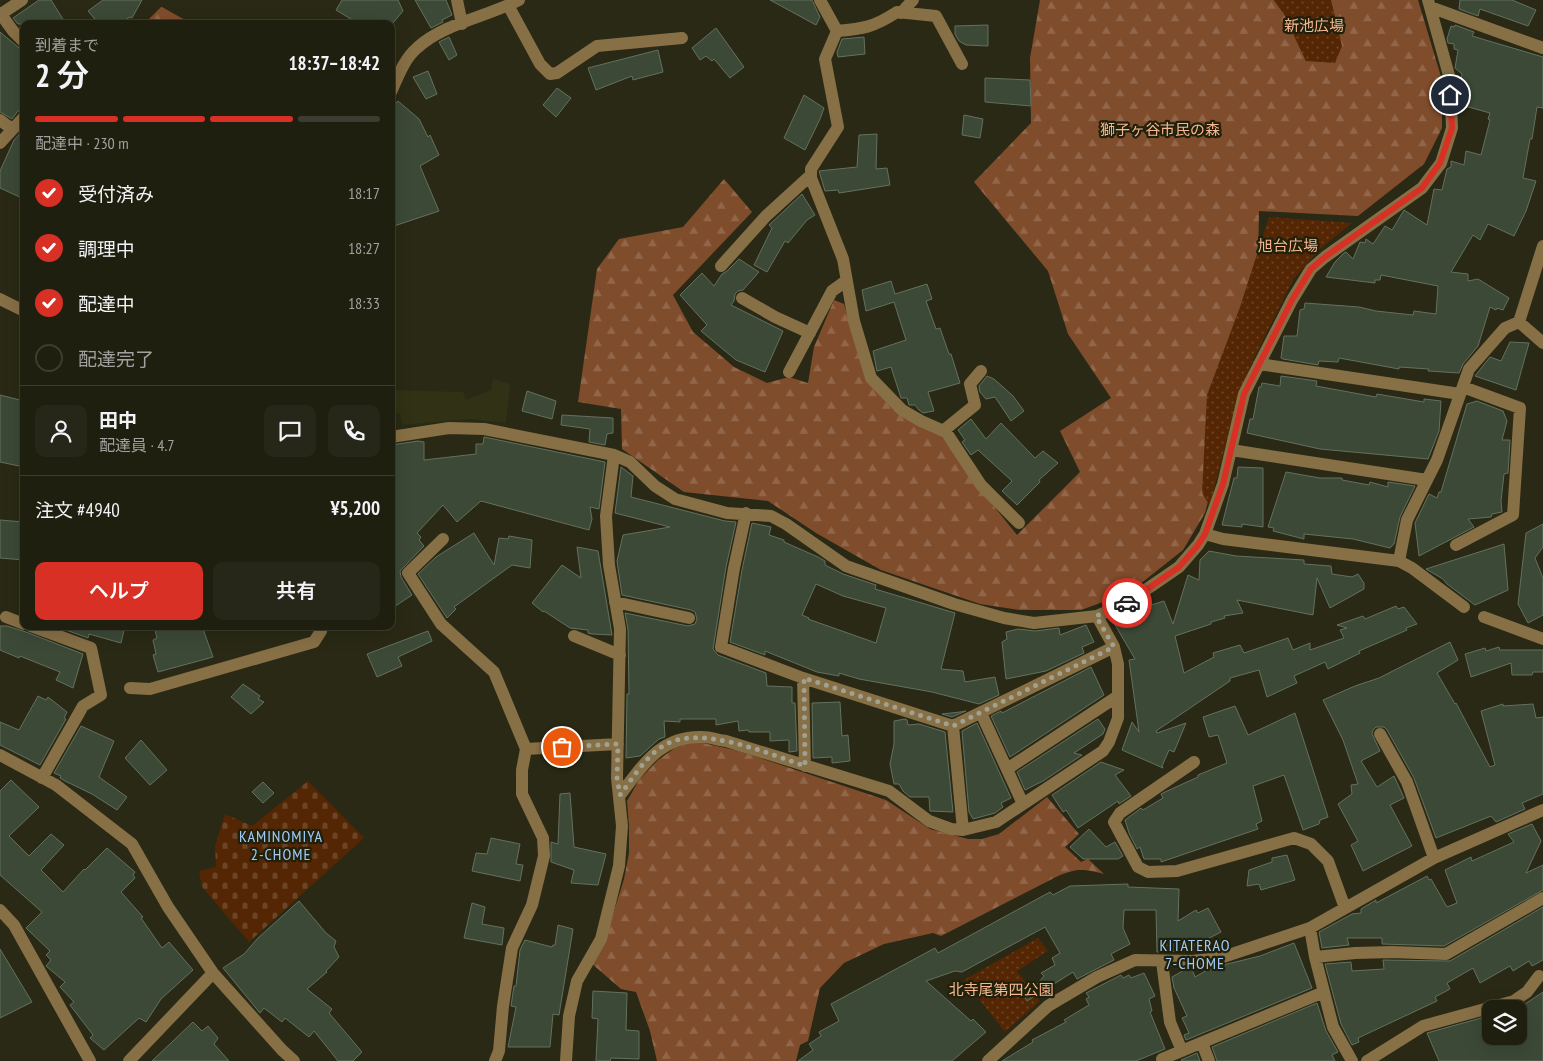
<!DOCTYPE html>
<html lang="ja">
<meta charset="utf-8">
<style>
:root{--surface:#1f1f10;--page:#272719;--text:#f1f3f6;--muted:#a1a29f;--line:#3c3d30;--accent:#d93025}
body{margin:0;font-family:"PT Sans Narrow","Noto Sans JP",sans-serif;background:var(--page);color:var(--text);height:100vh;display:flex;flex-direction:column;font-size:19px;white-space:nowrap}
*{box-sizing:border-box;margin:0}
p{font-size:16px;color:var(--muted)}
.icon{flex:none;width:28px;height:28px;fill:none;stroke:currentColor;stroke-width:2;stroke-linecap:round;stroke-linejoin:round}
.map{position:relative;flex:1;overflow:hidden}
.side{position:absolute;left:20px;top:20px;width:375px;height:610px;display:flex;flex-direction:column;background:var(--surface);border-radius:10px;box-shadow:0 5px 20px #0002,0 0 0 1px var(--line)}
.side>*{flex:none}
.buttons{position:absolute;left:1482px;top:1000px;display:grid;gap:10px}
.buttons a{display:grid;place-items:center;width:45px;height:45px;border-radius:10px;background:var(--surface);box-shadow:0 5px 20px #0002,0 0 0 1px var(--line);font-size:25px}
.pin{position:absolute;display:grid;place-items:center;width:42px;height:42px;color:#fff;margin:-21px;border:2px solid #fff;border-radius:50%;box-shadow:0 1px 5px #0007}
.courier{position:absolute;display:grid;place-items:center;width:50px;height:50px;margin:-25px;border:4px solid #d93025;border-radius:50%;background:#fff;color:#222;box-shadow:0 1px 6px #0007}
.overview em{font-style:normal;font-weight:600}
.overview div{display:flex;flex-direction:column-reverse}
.overview{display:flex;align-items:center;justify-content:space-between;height:85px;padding:0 15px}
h1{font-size:32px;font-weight:600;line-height:38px}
.bar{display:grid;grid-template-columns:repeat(4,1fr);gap:8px 5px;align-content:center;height:60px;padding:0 15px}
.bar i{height:6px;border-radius:4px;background:var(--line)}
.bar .active{background:var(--accent)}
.bar p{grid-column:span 4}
.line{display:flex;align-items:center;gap:12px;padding:0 15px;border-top:1px solid var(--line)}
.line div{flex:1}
.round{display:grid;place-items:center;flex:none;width:52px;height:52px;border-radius:10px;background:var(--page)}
ol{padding:0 15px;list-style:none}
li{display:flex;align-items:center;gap:15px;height:55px}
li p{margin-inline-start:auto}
li .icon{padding:5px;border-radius:50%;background:var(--accent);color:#fff;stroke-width:4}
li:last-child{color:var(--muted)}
li i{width:28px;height:28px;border:2px solid var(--line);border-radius:50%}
.cta{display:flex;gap:10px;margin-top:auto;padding:10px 15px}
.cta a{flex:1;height:58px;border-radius:10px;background:var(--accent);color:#fff;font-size:20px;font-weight:600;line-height:58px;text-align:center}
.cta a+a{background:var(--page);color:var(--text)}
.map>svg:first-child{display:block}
</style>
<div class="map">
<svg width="1543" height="1061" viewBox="0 0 1543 1061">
<defs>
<pattern id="forest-firs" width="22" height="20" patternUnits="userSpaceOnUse" patternTransform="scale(1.25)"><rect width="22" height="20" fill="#804d2c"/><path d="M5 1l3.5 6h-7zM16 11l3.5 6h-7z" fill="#92664a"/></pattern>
<pattern id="cemetery-stones" width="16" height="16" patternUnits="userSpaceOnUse" patternTransform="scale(1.25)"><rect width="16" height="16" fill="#542603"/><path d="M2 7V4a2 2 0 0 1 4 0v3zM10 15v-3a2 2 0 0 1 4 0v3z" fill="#6c4527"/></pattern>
<pattern id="park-dots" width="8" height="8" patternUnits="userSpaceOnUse" patternTransform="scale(1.25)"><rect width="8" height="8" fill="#542603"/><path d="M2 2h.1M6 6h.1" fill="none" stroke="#6c4527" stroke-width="1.8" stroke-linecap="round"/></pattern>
</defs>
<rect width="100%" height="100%" fill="#292915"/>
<path fill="#313115" d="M493,379L510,384L506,423L470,419L402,425L400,413L391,414V390L463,392L466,400L491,390Z"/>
<path fill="url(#forest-firs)" d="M1040,0H1274L1284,14L1306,61L1332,10L1331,0H1418L1442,80V128L1424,164L1358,216L1259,211L1257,316L1205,513L1183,550L1130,592L1081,610H1020L980,604L881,570L816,533L768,501L684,492L622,449L621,409L578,402L597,269L619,239L683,227L724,179L752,212L673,295L693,332L734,367L767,383L789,377L808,383L814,347L834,300L844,304L866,380L942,437L988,499L1017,535L1080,472L1060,431L1111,398L1068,334L1048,271L974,182L1031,123L1030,58Z
M161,7H162L192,24H144Z
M689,743H703L739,751L886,800L930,829L968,839H982L999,834L1047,797L1079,834L1065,847L1081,862L1088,859L1104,874C1083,869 1078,868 1058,876L941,936L933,933L884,944L844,963L820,988L808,1041L800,1045L796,1061H657L650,1031L636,992L621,989L591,963L605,940L624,879L629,853V826L627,801L639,780L658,760L675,748Z"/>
<path fill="url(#cemetery-stones)" d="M308,781L364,838L249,942L202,887L199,871L216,867L215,846L225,814L252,826Z"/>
<path fill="url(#park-dots)" d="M1274,0H1331L1342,46L1335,63L1306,61L1284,14Z
M1269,217L1352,223L1320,249L1293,280L1254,358L1241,389L1220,465L1210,506L1202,493L1207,395L1240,307Z
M1038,938L1048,951L1017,971L1040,1001L1005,1032L964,980Z"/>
<path fill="#3c4937" stroke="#63715e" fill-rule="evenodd" d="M39,0H51L66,24H18L13,18Z
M103,0H142L132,18L130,17L119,24H99L88,11Z
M342,0H398L403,11L392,24H359L336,10Z
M415,0H446L452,15L442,20L443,22L431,28Z
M770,0H812L820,17L816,25Z
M1460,0H1512L1536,10L1528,26L1480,9L1478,16L1459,9Z
M988,25V46L966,45L959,41L955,34V26Z
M1455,25L1474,32L1472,36L1543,57V108L1537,107L1532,139H1530L1523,178L1536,181L1526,211L1514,236L1488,224L1480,240L1473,235L1451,272L1468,274V281L1478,279L1509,298L1503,310L1497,308L1496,310L1490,307L1478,346L1463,364L1459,373L1428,371L1429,369L1399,367V369L1339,358L1338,362L1319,361L1318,365L1283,359L1281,358L1284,336H1297L1300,310L1304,309L1305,303L1359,307L1376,311L1413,315L1414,311L1436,314L1438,286L1381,275L1380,280H1375V283L1326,277L1335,262L1344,253L1346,252L1353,259L1360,242L1365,243L1366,239L1373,244L1385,226L1392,230L1404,210L1427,225L1434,189L1442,190L1447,169L1451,167V161L1464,165L1466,151L1481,155L1490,120L1488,119L1490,113L1461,105L1462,98L1459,96L1462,74L1455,68L1458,50L1454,49V44L1448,43L1447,39L1451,26L1454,27Z
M716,28L744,67L730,78L714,59L712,61L706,56L700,60L692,48Z
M0,32L24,52V109L18,111L12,119L0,112Z
M449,37L457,55L449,60L439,42Z
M864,37L865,54L838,57L837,52L842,39Z
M658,50L663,72L633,80L632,76L596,90L588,68Z
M428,71L437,94L426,99L413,77Z
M985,78L1030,80L1031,106L985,102Z
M557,88L571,98L556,117L543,105Z
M804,95L824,108L820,119L805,150L784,138Z
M398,101L419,119L428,137L430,135L439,155L420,166L439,211L391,227V206L395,203L391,183V109Z
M964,115L983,119L980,138L962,135Z
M24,129V199L0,188V171L14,140Z
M877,134L876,169L887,168L890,185L839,193L838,190L825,191L819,171L857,167L859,135Z
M802,194L815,215L807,220L788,243L785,241L767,272L754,265L772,228L769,225Z
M739,259L759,272L743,290L738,291L735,294L734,301L731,305L783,331L765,372L736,360L701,331L707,325L680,295L702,273L714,286L722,274L727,271Z
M891,281L895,294L927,284L932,299L926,301L936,329L940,328L949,354H951L960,383L928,392L934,411L923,413L919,410L915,405H909L907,398H901L891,367L877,371L873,351L906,340L894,302L866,311L862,290Z
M1510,342L1529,343L1516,390L1475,376L1490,357L1501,361Z
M987,376L994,379L1013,396L1024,411L1011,421L995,397L986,399L980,392L979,386Z
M1281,376L1317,381L1316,386L1376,397L1377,394L1424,402V399L1441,401L1439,431L1428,459L1320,449L1247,433L1250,419H1253L1259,387H1261L1262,383L1280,386Z
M527,391L556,401L552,419L522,411Z
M0,395L24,401V467L0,462Z
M1477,401L1503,411L1507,421L1502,440H1510L1508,473L1504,474L1501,501L1502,512L1492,514L1491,517L1468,519L1474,527L1419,556L1415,523L1429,494L1437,498L1439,492H1441L1467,404Z
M562,415L613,418V433L607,434L605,445L589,442L590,429L561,425Z
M971,419L986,439L1001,423L1035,458L1043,451L1058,463L1039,480L1040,482L1017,505L1002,491L1012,481L978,450L971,455L962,442L965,440L958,430Z
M484,437L605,462L599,509L590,507L592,519L589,530L481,501L457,522L443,505L417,533L421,537L419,540L424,546L400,571L401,577L412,595L391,609V445L418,441L424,442V460L476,454V444H483Z
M621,467L633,476L631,497L725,521L736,522L726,567L713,649L718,655L766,673L767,686L792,687V703H795L797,751L789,752V740L770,741V732H749L748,730L739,731L738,721L716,725V719H680V722L664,721L665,737L659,739L640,756L626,758L627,694H629L628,629L625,613L688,626L695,624L697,619L695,612L691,610L622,595L617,561L623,535L670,527L615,513Z
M1238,467L1263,468V527L1242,524V527L1222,525L1234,478H1237Z
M1286,472L1320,478H1342V480L1369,485L1370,482L1388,487V482L1415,486L1400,517L1394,544L1390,548L1353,539L1304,534V539L1273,531L1274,528L1268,527Z
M0,520L24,522V560L0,558Z
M752,523L771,527L769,535L784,540V542L818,557L825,561V565L843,574L876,585L875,589L955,613L941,669L963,671L965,682L995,677L999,695L979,704L932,692L859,679L839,673V676L817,672L765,651V655L730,642L742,570ZM816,584L843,596L886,608L876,643L808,619L809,618L802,615Z
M1543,524V547L1535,558L1543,578V615L1528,623L1518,604L1526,533Z
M474,533L494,565L499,538L508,539L509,536L532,540L530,568L512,565L454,607L456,609L447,618L418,574L436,557Z
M1504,544L1508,590L1475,605L1447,584L1443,579L1426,569Z
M577,547L598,551L612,635L592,634L588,633V630L570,628L544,611L543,612L532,603L562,565L581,578Z
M1209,551L1236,556L1304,560V564L1331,566L1332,574L1352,577L1358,574L1364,583V589L1330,608L1317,578L1313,615L1237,600L1243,613L1224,616L1225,618L1211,622V624L1175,636L1184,673L1214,657L1213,653L1240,645L1244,653L1288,638L1293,650L1310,643V650L1344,638L1340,630L1347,628L1337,625L1363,616L1365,619L1396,606L1398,609L1404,607L1417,624L1406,628L1407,630L1359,651L1360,653L1328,669L1325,662L1294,676L1297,683L1267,697L1259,670L1230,678V681L1156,731L1157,733L1186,723L1174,752L1169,750L1162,766L1163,768L1122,750L1132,722L1139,732L1129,660L1135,659L1114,623L1138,609L1164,601L1173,624L1188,575L1199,580L1200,560Z
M1086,625L1094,642L1082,647L1084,653L1046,671L1006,679L1002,642L1007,639L1006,632L1018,629L1035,631L1059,628L1060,635Z
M0,626H7L26,632L83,654L73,688L56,680L60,672L20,656L19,658L0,650Z
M55,626H125L121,643L89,634L88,638Z
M154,626H202L213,657L158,672L153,655L156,654L153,640L157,638Z
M428,631L432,641L398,657L402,666L377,677L367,654Z
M1450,642L1458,660L1437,673L1455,704L1456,703L1490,767L1495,765L1481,711L1503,704V706L1533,704L1536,718L1543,717V794L1522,803L1525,809L1496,822L1491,816L1436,838L1414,778L1387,730L1384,727H1376L1373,730L1372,734L1380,751L1361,761L1377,787L1394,776L1404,798L1390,805L1412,846L1363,871L1351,845L1358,841L1338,804L1352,794L1351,785L1358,784L1343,740L1323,700L1355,686L1379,678Z
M1499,647L1500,650H1543V672H1533L1532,675H1512L1511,663L1471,677L1465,654L1485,648L1486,651Z
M1091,667L1104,695L1010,757L991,716L1001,711L1002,713Z
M243,684L260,696L258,699L264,702L251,714L231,697Z
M38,696L46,700L48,697L67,712L64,718L66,719L40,765L0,745V722L19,730Z
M840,702L842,736L848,735L850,761L832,763V757L813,758L812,703Z
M1235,706L1248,735L1295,713L1328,817L1320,820L1319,824L1303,830L1284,775L1253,786L1262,821L1256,824L1258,829L1161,862V859H1144L1140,847L1137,849L1129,833L1125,820L1141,808L1143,810L1163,798L1161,794L1165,792L1198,777V775L1227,763L1218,735L1209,737L1203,717Z
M966,711L952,717L942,714L960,712Z
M905,719L907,720L908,725L919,724L945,732L953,812L930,811L929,797H910L903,791L899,784H894L890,764L894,744V721Z
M1098,719L1105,729L1103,734L1074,753L1082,755L1043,781L1025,790L1017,772Z
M977,723L1011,798L1001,803L1003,807L995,813L973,819L969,812L962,731Z
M81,726L114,741L99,777L127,797L117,810L92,794L65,781L60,778L61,776L54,773Z
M141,740L167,770L150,785L125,758Z
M1101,762L1124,770L1115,775L1131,796L1119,804L1118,801L1078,828L1066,810L1063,812L1052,795Z
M11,780L39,807L9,836L29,856L51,834L64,845L41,870L63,892L84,869L85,870L107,848L135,872L133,875L135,878L121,892L143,917L141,918L162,948L169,942L193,970L161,999L146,1022L139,1018L104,1050L90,1038L93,1035L70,1005L74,1002L60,987L65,982L46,966L51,960L46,955L50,951L26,928L42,912L0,875V791Z
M263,782L274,793L263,803L252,792Z
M570,793L574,847L606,854L598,885L571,883L574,870L551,862V842L558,844L560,794Z
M1532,824L1541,841L1526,873L1543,865V890L1444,946L1382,944V938H1347L1349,945L1322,948L1319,932L1352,914L1361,913V909L1376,900V903L1427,876L1429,880L1431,879L1447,907L1457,903L1445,870L1471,857L1472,861L1514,842L1508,834Z
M1089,829L1106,847L1115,842L1123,856L1118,859H1083L1070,847Z
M491,838L520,844L516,864L523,865L520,881L472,871L476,853L487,854Z
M1287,855L1295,880L1261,890L1259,884L1247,886L1249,870L1272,862V858Z
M1128,884V887L1179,889L1178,921L1196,910L1198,913L1208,908L1221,932L1184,951L1157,952L1156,910H1124L1123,928L1130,944L1111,954L1114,960L1077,979L1073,972L1027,1001L1025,998L1044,976L1041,973L1055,965L1052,958L1060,953L1045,927L962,972L955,971L926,981L971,1021L973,1019L986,1032L952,1061H798L813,1050L809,1044L821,1036L819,1032L839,1021L831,1004L935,948L938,953L1050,892L1053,895L1070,886Z
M299,901L326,933L336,941L334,947L339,957L326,971L327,972L307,989L332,1009L329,1013L362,1052L353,1061H338L314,1031L309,1037L285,1018L282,1022L264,1008L260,1013L223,968L244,954L258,938Z
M472,903L485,907L482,924L504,928L502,945L464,938Z
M1543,907V960L1532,966L1529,961L1513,971L1510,966L1480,983L1473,968L1447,983L1450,989L1435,997L1437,1001L1358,1038L1359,1042L1352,1045L1341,1024L1325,964L1351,962L1352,971L1384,969L1383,960L1450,961Z
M558,925L573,929L559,1015L553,1014L550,1047H508L516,1007L511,1006L514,986H516L520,950L525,940L552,947L553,945H555Z
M1294,943L1312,988L1186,1040L1184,1035L1189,1033L1182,1018L1187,1016L1174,988L1172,977L1186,969H1192L1195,977L1211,968L1260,956Z
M0,949L32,1002L0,1018Z
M1144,973L1155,996L1149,999L1152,1011L1150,1012L1165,1049L1136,1061H1002L1033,1042L1032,1040L1066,1022L1064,1020L1089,1005L1086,999L1089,997L1086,993L1121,975L1123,978L1129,975L1131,978Z
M593,991L627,993L626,1030L639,1031V1059L611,1058L610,1061H596L598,1019L592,1018Z
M1543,992V1061H1439L1427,1033L1481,1018L1487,1036H1519V1008Z
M1317,1003L1326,1031L1338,1052L1332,1055L1335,1061H1217L1212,1047Z
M193,1022L202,1031L208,1026L218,1038L214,1044L229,1061H152Z
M1197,1053L1200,1061H1182L1181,1060Z"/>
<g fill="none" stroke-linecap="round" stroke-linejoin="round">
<path stroke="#876f46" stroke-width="12" d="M457,0L462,24
M820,0L837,31
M508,5L540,64L550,74L557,73L597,46L682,38
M1430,7L1543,48
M0,13L13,31L24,42
M901,13L913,0
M1,14L22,0
M837,31L825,59L838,127L811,169V178L843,259L854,321L871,378L902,410L921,421L946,432L981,485L1019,523
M837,31C863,29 874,27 897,12L936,16L962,64
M391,92C398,77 404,59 417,48C444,23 487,17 519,0
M0,120L12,129
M0,143L24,117
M721,266L766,216L811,175
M742,298L775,317L810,333
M0,299L24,311
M1519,322L1543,343
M1259,364L1460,394
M789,372L832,291L846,281
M943,431L975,405L970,384L981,371
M391,437L449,428L484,429L614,455L630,462L655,486L675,499L727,513L771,516L786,524L846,566L954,604L1004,618L1034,623L1097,616L1128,602L1179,567L1198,545L1205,534L1223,484L1244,394L1292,300L1311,269L1325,257L1422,188L1441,163L1452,128L1450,79L1428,0
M1231,450L1427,480
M746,513L734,568L721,647L803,678L953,726L1114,647
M1205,534L1223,539L1399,561L1407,520L1437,460L1469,369L1505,328L1519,322L1543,246
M443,539L408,573L441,624L494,672L526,749
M1456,545L1513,515L1520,408L1463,387
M1399,561L1412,568L1464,607
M615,602L689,618
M6,617L24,624
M1484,617L1543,639
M31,626L91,648L101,695L83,706L42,778
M574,636L620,655
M803,678L805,766
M130,688L150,689L314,642L321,631L322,626
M981,713L1023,804
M953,726L963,830
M1380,734L1407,782L1434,858
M0,755L56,785L132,844L168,907L213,973L282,1050L294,1061
M1194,762L1120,813L1114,822L1138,867L1148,872L1177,871L1294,838L1311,844L1328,861L1345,908
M1007,769L1118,696
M620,795C643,765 661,735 703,737C710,737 718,740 726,741L889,791L929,821L951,829L963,830L996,822L1103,751L1109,742L1118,718V664L1114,647L1097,616
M0,910L14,925L90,1061
M1310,928L1315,957L1333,1027L1352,1061
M1315,957L1355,953L1392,952L1446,954L1543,898
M1162,962L1170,1022L1182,1051
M1202,1043L1209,1061
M1162,1059L1324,992
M129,1061L213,973
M495,1061L499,1051L503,1006L512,948L532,905L544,856L543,838L522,794V770L526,749L618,744
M566,1061L569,1016L577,981L601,939L619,866L622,826L617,778L620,629L609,565L606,516L614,455
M988,1061L1048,1006L1097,977L1135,960L1192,961L1220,958L1310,928L1434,858L1543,810
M1367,1061L1423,1026L1514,1001L1527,992L1539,976"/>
</g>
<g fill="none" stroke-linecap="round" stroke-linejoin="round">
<path stroke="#a0a191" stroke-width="5" stroke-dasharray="0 9" d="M562,747L618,744L617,778L620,795C633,778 645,757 663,746C698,723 769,754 805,766L804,678L953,726L1114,647L1096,616L1127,603"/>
<path stroke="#d93025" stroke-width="6" d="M1127,603L1179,567L1198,545L1205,534L1223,484L1244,394L1292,300L1311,269L1325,257L1422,188L1440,163L1452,128L1450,95"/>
</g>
<g text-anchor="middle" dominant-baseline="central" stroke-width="4.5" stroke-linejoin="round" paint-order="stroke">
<g font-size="15" fill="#f6b690" stroke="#20200b">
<text x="1314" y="25">新池広場</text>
<text x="1160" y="129">獅子ヶ谷市民の森</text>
<text x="1288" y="245">旭台広場</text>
<text x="1001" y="989">北寺尾第四公園</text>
</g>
<g font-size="16" letter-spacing="1" fill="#a1ccfa" stroke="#20200b">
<text x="281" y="836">KAMINOMIYA<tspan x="281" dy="18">2-CHOME</tspan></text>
<text x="1195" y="945">KITATERAO<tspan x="1195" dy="18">7-CHOME</tspan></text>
</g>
</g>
</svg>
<div class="buttons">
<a><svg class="icon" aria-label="layers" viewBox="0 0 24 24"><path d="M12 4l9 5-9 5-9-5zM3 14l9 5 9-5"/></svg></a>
</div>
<div class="pin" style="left:562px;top:747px;background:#ea580c"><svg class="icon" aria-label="bag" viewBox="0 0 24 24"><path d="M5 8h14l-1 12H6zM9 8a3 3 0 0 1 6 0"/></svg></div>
<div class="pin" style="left:1450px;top:95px;background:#1f2937"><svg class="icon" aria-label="home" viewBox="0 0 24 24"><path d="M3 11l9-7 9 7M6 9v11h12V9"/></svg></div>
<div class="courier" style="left:1127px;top:603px"><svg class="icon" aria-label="car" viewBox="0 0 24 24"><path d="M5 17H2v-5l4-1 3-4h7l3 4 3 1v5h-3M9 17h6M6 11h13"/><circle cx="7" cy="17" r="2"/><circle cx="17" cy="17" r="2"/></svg></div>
<section class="side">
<div class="overview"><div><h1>2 分</h1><p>到着まで</p></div><em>18:37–18:42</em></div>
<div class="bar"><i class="active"></i><i class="active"></i><i class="active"></i><i></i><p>配達中 · 230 m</p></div>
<ol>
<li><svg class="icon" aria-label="check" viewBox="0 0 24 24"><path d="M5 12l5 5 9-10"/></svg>受付済み<p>18:17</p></li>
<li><svg class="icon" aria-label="check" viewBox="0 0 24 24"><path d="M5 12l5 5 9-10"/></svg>調理中<p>18:27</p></li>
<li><svg class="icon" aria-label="check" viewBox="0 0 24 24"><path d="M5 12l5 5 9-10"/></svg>配達中<p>18:33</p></li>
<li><i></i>配達完了</li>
</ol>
<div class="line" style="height:90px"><a class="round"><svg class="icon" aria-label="person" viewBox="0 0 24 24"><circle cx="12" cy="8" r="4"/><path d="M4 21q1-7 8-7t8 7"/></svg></a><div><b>田中</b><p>配達員 · 4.7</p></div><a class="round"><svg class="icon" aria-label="chat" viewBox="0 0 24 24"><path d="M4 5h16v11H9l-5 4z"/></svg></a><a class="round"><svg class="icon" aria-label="phone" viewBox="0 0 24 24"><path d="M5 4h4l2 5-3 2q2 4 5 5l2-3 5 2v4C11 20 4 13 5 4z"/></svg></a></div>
<div class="line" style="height:65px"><div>注文 #4940</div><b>¥5,200</b></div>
<div class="cta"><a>ヘルプ</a><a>共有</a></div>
</section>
</div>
